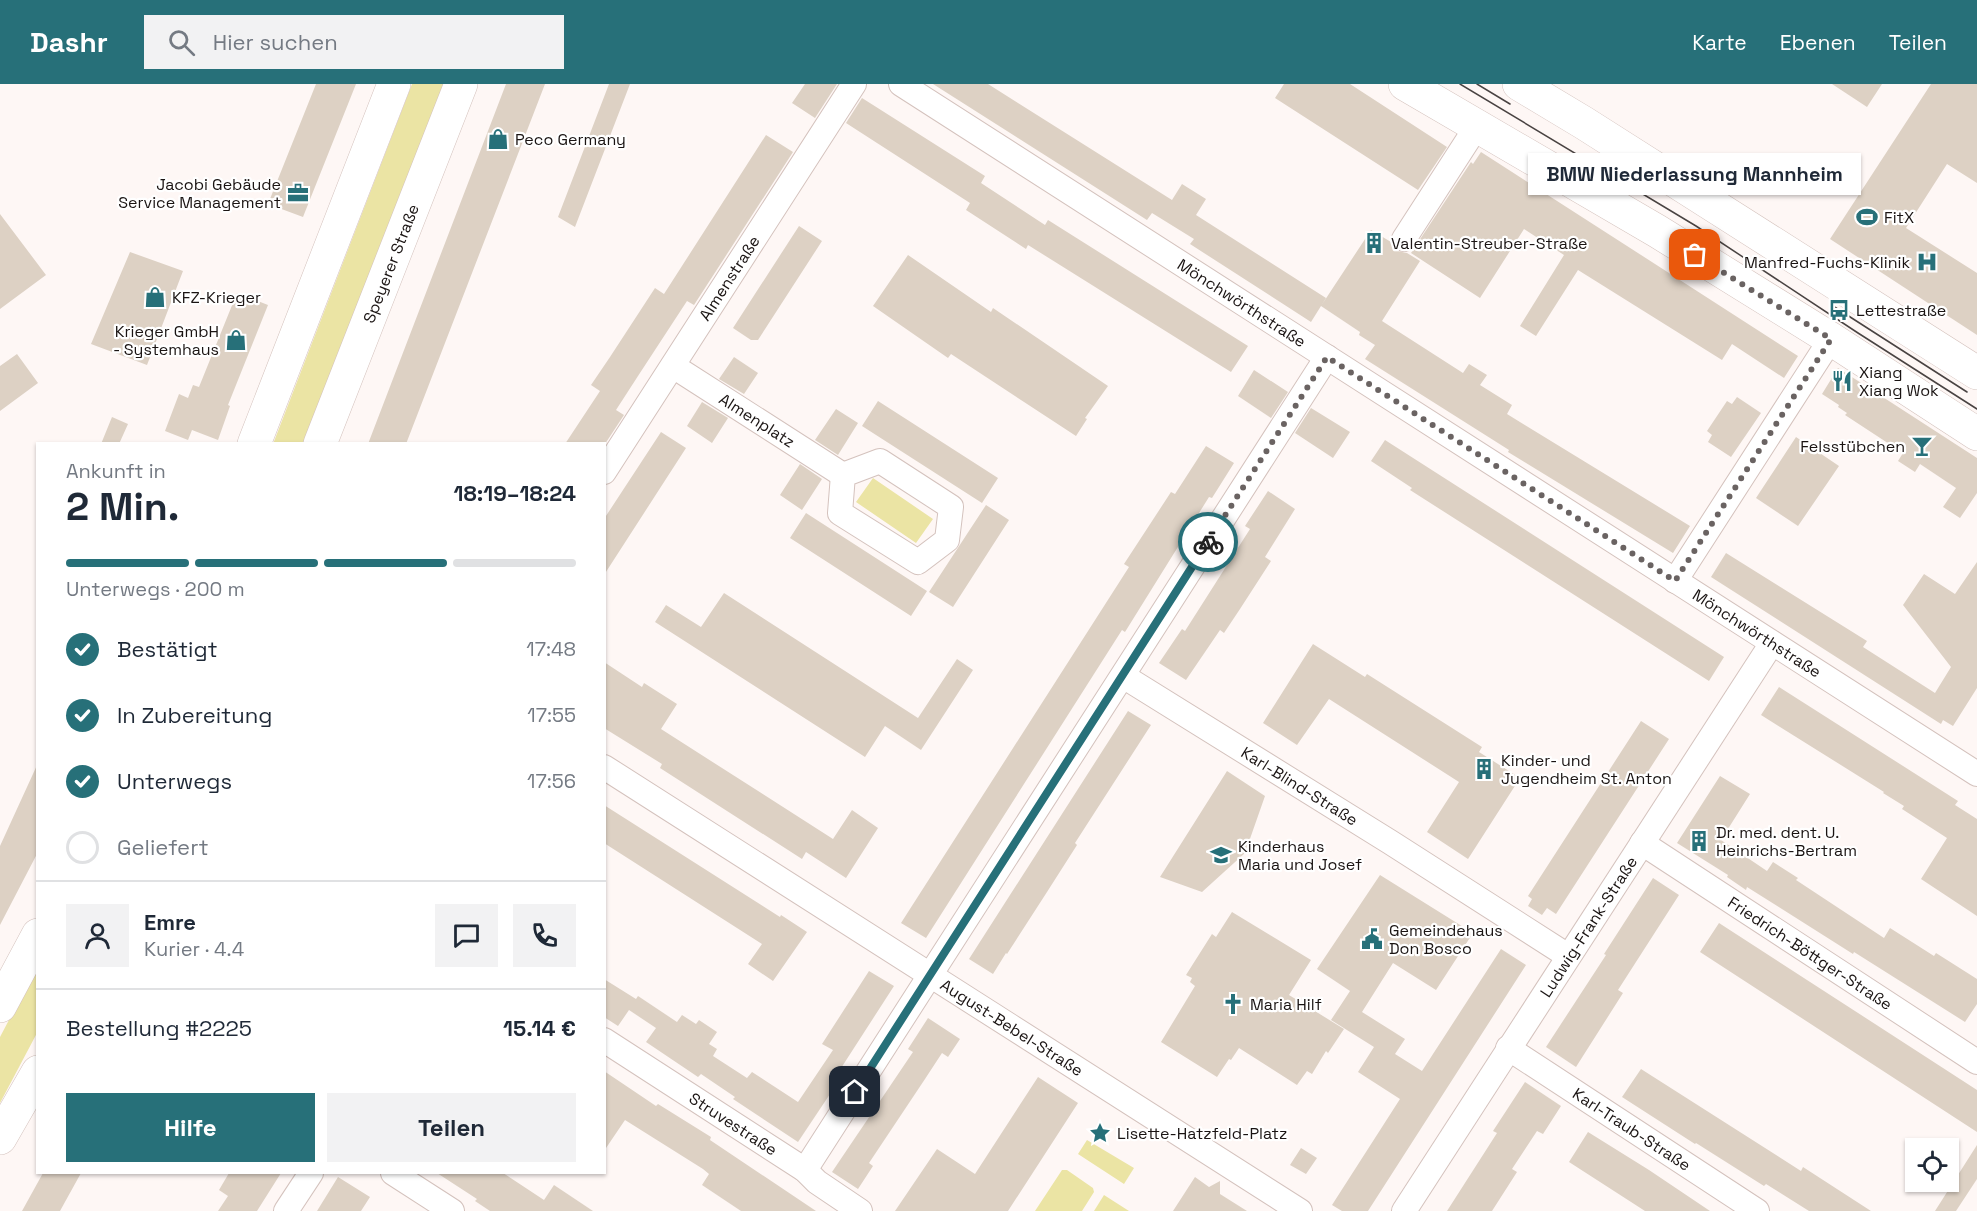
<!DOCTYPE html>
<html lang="de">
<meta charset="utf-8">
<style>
:root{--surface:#fff;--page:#f2f2f3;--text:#1f2937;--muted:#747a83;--line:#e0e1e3;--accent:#277079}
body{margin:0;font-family:"Space Grotesk",sans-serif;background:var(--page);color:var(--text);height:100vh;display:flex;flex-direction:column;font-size:22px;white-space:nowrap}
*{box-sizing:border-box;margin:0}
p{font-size:20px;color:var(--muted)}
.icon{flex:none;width:33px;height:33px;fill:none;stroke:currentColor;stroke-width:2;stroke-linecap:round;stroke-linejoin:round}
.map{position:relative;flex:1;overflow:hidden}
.sheet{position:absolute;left:36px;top:358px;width:570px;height:732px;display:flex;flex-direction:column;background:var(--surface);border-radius:0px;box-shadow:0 2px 4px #0004}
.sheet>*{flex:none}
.buttons{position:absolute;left:1905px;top:1054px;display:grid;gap:12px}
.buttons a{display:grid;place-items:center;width:54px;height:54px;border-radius:0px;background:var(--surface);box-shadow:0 2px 4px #0004;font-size:30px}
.pin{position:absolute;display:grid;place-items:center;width:51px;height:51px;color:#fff;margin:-26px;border-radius:12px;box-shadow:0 3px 9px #0006}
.courier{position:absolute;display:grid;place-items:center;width:60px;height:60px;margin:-30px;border:4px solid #277079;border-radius:50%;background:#fff;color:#222;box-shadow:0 2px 8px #0007}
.bubble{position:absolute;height:42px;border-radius:0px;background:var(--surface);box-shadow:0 2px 4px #0004;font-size:20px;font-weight:800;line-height:42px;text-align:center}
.headline em{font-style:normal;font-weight:800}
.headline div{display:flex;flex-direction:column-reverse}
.headline{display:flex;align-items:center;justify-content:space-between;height:102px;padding:0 30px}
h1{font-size:39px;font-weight:800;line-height:45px}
.bar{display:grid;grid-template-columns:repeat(4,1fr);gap:9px 6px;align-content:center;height:72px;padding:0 30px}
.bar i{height:8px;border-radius:4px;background:var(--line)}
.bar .current{background:var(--accent)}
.bar p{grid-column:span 4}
.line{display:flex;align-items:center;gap:15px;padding:0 30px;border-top:2px solid var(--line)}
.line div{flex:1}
.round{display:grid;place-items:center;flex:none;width:63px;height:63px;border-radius:0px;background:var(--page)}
ol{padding:0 30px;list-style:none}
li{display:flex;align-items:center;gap:18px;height:66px}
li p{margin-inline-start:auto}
li .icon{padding:6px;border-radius:50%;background:var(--accent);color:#fff;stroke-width:4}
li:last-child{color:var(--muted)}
li i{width:33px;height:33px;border:3px solid var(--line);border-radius:50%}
.button{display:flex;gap:12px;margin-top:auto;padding:12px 30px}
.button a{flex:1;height:69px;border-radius:0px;background:var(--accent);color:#fff;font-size:24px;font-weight:800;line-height:69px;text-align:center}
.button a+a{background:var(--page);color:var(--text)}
header{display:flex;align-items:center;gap:36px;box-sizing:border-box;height:84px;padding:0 30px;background:var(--accent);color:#fff}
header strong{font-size:28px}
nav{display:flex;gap:33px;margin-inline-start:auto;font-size:21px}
.search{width:420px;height:54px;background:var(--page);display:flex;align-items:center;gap:15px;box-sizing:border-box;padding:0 21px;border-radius:0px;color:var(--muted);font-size:22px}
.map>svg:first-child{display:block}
</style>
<header>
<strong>Dashr</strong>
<div class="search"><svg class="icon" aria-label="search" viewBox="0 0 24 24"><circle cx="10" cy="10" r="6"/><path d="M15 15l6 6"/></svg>Hier suchen</div>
<nav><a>Karte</a><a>Ebenen</a><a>Teilen</a></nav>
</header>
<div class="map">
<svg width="1977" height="1127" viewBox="0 0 1977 1127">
<rect width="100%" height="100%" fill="#fef7f5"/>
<path fill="#ebe4a4" d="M412,0H447L309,360H273Z
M873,394L933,435L916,459L856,418Z
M37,883V949L0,1019V953Z
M1087,1056L1134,1084L1124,1100L1078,1070Z
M1062,1086H1067L1093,1104L1094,1108L1082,1127H1035Z
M1104,1111L1129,1127H1094Z"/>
<path fill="#ddd1c4" d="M316,0H356L303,133L268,120Z
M506,0H545L406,360H368Z
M609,0H630L575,143L558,133Z
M805,0H837L815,34L792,19Z
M933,0H988L1172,116L1182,100L1206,115L1196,131L1326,214L1311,238L1190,160L1194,155L1152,129L1147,136Z
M1284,0H1350L1447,63L1418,106L1275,14Z
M1832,0H1882L1867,23Z
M1931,0H1977V99L1947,80L1906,144L1977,189V251L1830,155Z
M862,14L985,92L981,99L1045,141L1048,136L1248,262L1231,288L1028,161L1026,165L966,126L970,119L846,39Z
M766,51L793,68L694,221L687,217L638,292L616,326L624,331L605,360H565L600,307L591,301L610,273L655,204L664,210Z
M1481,68L1798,272L1784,294L1732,260L1722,276L1578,186L1536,252L1520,242L1564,171L1524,145L1480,214L1411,169L1471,78L1473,80Z
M0,130L46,191L0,225Z
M799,142L822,157L758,256H751L733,244Z
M1371,146L1391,158L1397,167L1407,169L1420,177L1382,237L1463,289L1469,280L1487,291L1480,301L1512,321L1507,330L1690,442L1673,469L1508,368L1509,366L1365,275L1375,261L1359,251L1360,248L1321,222Z
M130,168L183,187L147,281L91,260Z
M908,171L991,228L993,224L1108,302L1085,334L1087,335L1076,352L951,270L948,274L873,222Z
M237,209L268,221L228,321L230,322L218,356L192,346L188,356L165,347L179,310L188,314L193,301L199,303Z
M17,270L38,299L0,327V282Z
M734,273L758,289L744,310L719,295Z
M1838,284L1977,374V409L1960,434L1943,423L1956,404L1920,380L1915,388L1898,377L1903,369L1845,331L1847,329L1838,323L1839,321L1822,310Z
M1254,286L1288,308L1271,334L1238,312Z
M1737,313L1761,329L1731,373L1708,358L1712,351L1707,347L1727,317L1732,320Z
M878,317L998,394L982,419L862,342Z
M702,318L728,334L712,359L687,342Z
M1311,324L1350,348L1333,374L1295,349Z
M836,325L858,339L838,371L815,356Z
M112,333L128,340L119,360H101Z
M661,348L686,364L604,491V435Z
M1796,353L1839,382L1798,442L1756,414Z
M1385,356L1724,573L1709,597L1410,406L1412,404L1371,377Z
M1206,362L1234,379L1212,414L1209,413L1125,548L1122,546L926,854L901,839L1129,483L1124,480L1171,408L1175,410Z
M800,380L822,395L802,426L780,411Z
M1268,407L1295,425L1265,473L1271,477L1240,525L1224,549L1220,546L1186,596L1159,579L1182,545L1185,547L1250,445L1245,442Z
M986,421L1009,436L953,523L929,508Z
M806,429L927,507L911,532L790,454Z
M1726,469L1867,557L1863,563L1935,609L1951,583L1903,521L1924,490L1955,510L1977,478V604L1953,642L1943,636L1941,640L1711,493Z
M724,509L918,634L957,575L973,586L921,666L885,642L865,673L655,538L666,521L701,543Z
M1313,560L1365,593L1367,590L1482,663L1479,668L1520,694L1468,775L1427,748L1459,698L1329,615L1297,661L1263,639Z
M604,578L642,603L644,599L677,620L661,645L833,755L852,726L878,744L846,794L806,768L802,775L660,684L662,680L604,644Z
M1779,603L1958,717L1955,721L1977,735V832L1921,795L1947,754L1902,725L1904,722L1883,709L1884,708L1761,631Z
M1128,627L1151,641L1075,759L1077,761L1047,808L1007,870L1006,869L993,890L969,875Z
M1641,637L1669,655L1556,830L1547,824L1542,831L1528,822L1532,815L1528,812Z
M38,679V768L0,841V762Z
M1227,687L1265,712L1245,769L1202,808L1160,793Z
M1720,692L1750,710L1721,756L1767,787L1773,778L1798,794L1796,796L1884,854L1890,844L1934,872L1936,869L1977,895V920L1965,938L1854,868L1853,870L1747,803L1746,806L1727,793L1728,791L1677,759Z
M604,721L780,833L781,831L807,848L773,897L748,880L762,860L604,759Z
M1380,791L1473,849L1436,906L1393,879L1362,928L1405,955L1395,970L1422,987L1501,865L1526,881L1368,1127H1342L1332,1121L1400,1015L1358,988L1374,963L1331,936L1350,907L1317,885Z
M1653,794L1679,811L1618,906L1623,909L1576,983L1546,963L1606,871L1604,870Z
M1232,828L1311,876L1289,911L1344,945L1328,969L1326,967L1312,990L1307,987L1297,1001L1239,964L1231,976L1229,975L1217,993L1161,958L1195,902L1190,898L1192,894L1186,891L1212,850L1216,853Z
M1719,839L1977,1006V1048L1700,868Z
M869,887L894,902L834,995L838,998L798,1058L733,1015L735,1013L701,990L698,993L646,958L656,944L629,926L618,942L604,933V895L636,915L638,912L677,938L682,931L696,940L699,936L717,948L709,960L717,965L713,972L747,994L752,988L798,1018L833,966L822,960Z
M928,934L960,955L948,973L942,969L925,995L869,1079L873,1082L858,1105L832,1088L913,968L908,965Z
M1641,985L1801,1087L1803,1083L1871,1127H1809L1766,1100L1764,1102L1696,1059L1695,1060L1622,1013Z
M604,987L656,1022L658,1020L711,1053L710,1056L816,1127H741L702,1101L709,1090L703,1085L625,1036L604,1067Z
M1038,993L1078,1019L1008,1127H895L937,1065L975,1090Z
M1525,998L1561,1022L1543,1050L1537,1047L1512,1085L1517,1088L1492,1127H1447L1497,1049L1493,1047Z
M1588,1048L1649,1086L1710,1127H1645L1569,1078Z
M1977,1061V1095L1956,1127H1935Z
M1301,1064L1317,1074L1306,1090L1290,1081Z
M43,1089H81L60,1127H22Z
M229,1089H281L257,1127H218L228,1112L219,1106Z
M437,1089H503L544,1116L554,1101L593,1127H490L475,1117L477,1115Z
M338,1093L370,1113L361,1127H317Z
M1195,1093L1209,1103L1220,1097V1110L1247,1127H1173Z"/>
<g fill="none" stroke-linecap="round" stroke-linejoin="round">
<defs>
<g id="street">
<path id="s1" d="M901,0L1977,690"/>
<path d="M1404,155L1477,42"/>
<path id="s2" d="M673,282L843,391"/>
<path d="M880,377L951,423L947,456L918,478L840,429L843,391Z"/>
<path id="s3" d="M604,388L854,0"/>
<path d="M1675,497L1831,255"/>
<path id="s4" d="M1123,592L1390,758L1568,872"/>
<path id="s5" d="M604,683L1300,1127"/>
<path id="s6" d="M1642,759L1977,978"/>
<path id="s7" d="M604,956L805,1086L817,1098L860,1127"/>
<path id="s8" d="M1508,964L1757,1127"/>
<path d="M805,1086L1327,273"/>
<path d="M393,1089L452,1127"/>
<path d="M286,1127L311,1089"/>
<path id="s9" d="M1404,1127L1772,559"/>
</g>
<g id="secondary">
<path d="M254,360L394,0"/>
<path id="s10" d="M320,360L461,0"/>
<path d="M0,922L38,851"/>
<path d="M0,1054L38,988"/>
</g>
<path id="primary" d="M1405,0L1657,147L1831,255L1977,350
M1519,0L1584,39L1977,289"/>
</defs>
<use href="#street" stroke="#d4c2bd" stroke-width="26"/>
<use href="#secondary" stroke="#d4c2bd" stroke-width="34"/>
<use href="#primary" stroke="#d4c2bd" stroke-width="34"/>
<use href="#street" stroke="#fff" stroke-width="24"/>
<use href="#secondary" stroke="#fff" stroke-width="33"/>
<use href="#primary" stroke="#fff" stroke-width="33"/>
<path stroke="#494342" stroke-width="1.5" d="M1460,0L1696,142L1858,249L1977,325
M1477,0L1510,20
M1833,222L1967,308"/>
</g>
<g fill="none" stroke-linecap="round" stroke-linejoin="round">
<path stroke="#6a6362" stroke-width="6" stroke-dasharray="0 10.8" d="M1208,458L1327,273L1675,497L1831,255L1695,171"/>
<path stroke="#277079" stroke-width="8" d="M855,1008L1208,458"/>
</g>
<defs>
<symbol id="shop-bare" viewBox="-9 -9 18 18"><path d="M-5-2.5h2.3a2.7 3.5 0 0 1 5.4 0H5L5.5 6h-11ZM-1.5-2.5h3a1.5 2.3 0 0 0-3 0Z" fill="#277079" stroke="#fff" stroke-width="2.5" paint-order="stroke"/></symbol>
<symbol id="office-bare" viewBox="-9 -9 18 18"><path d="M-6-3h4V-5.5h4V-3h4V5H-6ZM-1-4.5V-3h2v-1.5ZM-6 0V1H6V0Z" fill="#277079" stroke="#fff" stroke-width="2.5" paint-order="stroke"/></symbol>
<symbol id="stadium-bare" viewBox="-9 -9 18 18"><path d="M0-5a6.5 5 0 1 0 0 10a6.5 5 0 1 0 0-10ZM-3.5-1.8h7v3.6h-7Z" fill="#277079" stroke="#fff" stroke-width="2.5" paint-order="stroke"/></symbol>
<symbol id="building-bare" viewBox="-9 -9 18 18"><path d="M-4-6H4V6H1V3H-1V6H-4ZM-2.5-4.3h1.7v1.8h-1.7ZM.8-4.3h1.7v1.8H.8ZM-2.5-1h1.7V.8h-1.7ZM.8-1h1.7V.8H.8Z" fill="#277079" stroke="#fff" stroke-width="2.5" paint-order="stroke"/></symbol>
<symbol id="hospital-bare" viewBox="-9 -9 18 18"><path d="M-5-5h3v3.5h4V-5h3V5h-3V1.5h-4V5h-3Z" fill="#277079" stroke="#fff" stroke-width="2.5" paint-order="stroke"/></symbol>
<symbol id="bus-bare" viewBox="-9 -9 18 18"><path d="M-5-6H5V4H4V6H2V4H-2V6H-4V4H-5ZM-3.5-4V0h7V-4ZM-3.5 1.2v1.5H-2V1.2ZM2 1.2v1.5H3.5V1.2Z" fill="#277079" stroke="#fff" stroke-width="2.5" paint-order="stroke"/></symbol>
<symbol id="restaurant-bare" viewBox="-9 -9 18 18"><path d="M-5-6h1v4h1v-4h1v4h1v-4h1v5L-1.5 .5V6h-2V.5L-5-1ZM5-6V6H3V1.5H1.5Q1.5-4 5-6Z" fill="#277079" stroke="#fff" stroke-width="2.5" paint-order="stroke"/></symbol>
<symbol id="bar-bare" viewBox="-9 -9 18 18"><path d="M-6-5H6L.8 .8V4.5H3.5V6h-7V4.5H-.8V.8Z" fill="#277079" stroke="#fff" stroke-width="2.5" paint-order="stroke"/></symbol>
<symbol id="school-bare" viewBox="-9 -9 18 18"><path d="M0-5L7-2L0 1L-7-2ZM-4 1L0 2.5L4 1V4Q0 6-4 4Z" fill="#277079" stroke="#fff" stroke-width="2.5" paint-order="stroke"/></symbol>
<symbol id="civic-bare" viewBox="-9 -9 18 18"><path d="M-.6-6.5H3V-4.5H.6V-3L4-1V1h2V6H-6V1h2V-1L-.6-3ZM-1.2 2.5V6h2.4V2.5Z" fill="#277079" stroke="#fff" stroke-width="2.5" paint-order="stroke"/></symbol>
<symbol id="church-bare" viewBox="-9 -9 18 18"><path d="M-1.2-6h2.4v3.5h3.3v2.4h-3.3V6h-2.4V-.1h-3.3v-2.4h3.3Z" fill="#277079" stroke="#fff" stroke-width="2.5" paint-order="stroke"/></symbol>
<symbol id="sight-bare" viewBox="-9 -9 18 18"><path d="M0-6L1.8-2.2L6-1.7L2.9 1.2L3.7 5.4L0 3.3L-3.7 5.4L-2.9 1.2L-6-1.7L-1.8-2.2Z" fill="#277079" stroke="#fff" stroke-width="2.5" paint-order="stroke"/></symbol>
</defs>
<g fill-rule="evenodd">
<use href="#shop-bare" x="483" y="40" width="30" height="30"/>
<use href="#office-bare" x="283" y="94" width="30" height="30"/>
<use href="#stadium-bare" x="1852" y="118" width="30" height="30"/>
<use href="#building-bare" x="1359" y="144" width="30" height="30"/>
<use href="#hospital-bare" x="1912" y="163" width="30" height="30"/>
<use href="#shop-bare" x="140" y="198" width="30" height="30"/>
<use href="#bus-bare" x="1824" y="211" width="30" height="30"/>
<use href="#shop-bare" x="221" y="241" width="30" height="30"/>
<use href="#restaurant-bare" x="1827" y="282" width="30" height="30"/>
<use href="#bar-bare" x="1907" y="347" width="30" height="30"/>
<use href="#building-bare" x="1469" y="670" width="30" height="30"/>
<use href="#building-bare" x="1684" y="742" width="30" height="30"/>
<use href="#school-bare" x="1206" y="756" width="30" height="30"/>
<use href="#civic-bare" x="1357" y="840" width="30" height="30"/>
<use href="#church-bare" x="1218" y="905" width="30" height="30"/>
<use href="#sight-bare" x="1085" y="1034" width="30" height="30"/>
</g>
<g text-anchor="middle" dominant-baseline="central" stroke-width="4.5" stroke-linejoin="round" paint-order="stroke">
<g font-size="16" fill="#1a1413" stroke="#fff" text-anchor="start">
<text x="515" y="55">Peco Germany</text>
<text x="281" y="100" text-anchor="end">Jacobi Gebäude<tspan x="281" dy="18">Service Management</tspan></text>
<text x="1884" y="133">FitX</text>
<text x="1391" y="159">Valentin-Streuber-Straße</text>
<text x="1910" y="178" text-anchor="end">Manfred-Fuchs-Klinik</text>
<text x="172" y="213">KFZ-Krieger</text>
<text x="1856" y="226">Lettestraße</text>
<text x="219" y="247" text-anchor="end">Krieger GmbH<tspan x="219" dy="18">- Systemhaus</tspan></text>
<text x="1859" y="288">Xiang<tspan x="1859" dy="18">Xiang Wok</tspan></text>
<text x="1905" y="362" text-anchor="end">Felsstübchen</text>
<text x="1501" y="676">Kinder- und<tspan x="1501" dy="18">Jugendheim St. Anton</tspan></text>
<text x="1716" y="748">Dr. med. dent. U.<tspan x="1716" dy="18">Heinrichs-Bertram</tspan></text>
<text x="1238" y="762">Kinderhaus<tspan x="1238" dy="18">Maria und Josef</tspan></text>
<text x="1389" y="846">Gemeindehaus<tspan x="1389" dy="18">Don Bosco</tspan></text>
<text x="1250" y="920">Maria Hilf</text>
<text x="1117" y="1049">Lisette-Hatzfeld-Platz</text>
</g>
<g font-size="16" fill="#1a1413" stroke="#fff">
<text stroke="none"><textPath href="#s10" startOffset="194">Speyerer Straße</textPath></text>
<text stroke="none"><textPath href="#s3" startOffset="231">Almenstraße</textPath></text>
<text stroke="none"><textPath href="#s1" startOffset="405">Mönchwörthstraße</textPath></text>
<text stroke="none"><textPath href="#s2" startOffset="100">Almenplatz</textPath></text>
<text stroke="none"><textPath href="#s1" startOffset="1017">Mönchwörthstraße</textPath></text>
<text stroke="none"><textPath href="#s4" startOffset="208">Karl-Blind-Straße</textPath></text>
<text stroke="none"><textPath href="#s9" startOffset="339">Ludwig-Frank-Straße</textPath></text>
<text stroke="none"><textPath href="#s6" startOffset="201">Friedrich-Böttger-Straße</textPath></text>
<text stroke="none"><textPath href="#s5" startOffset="484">August-Bebel-Straße</textPath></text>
<text stroke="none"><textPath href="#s7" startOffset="154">Struvestraße</textPath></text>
<text stroke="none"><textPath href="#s8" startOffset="148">Karl-Traub-Straße</textPath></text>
</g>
</g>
</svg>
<div class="buttons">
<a><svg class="icon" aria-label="locate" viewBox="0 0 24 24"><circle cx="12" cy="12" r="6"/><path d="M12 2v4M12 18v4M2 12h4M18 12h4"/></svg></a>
</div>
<div class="pin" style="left:1695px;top:171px;background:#ea580c"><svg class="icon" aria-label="bag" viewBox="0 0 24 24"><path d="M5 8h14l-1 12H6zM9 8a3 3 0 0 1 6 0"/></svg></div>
<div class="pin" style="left:855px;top:1008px;background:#1f2937"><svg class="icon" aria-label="home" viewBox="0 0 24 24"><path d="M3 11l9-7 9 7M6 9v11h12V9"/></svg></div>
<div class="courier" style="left:1208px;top:458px"><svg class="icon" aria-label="bike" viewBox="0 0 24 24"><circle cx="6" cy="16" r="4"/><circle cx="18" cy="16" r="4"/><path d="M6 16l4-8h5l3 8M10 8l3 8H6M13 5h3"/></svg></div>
<div class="bubble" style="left:1528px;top:69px;width:333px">BMW Niederlassung Mannheim</div>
<section class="sheet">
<div class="headline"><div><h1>2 Min.</h1><p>Ankunft in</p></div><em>18:19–18:24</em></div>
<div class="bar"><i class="current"></i><i class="current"></i><i class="current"></i><i></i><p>Unterwegs · 200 m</p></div>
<ol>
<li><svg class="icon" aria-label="check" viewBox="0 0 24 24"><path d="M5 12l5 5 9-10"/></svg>Bestätigt<p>17:48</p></li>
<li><svg class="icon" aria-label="check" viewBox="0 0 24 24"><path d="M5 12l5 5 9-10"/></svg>In Zubereitung<p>17:55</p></li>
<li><svg class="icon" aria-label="check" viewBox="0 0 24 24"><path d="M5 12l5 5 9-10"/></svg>Unterwegs<p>17:56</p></li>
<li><i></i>Geliefert</li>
</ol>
<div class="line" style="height:108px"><a class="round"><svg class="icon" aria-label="person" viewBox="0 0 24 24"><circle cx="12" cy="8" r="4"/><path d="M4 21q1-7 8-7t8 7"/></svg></a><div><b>Emre</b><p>Kurier · 4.4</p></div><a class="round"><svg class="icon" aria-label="chat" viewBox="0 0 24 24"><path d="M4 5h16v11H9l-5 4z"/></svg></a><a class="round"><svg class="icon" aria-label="phone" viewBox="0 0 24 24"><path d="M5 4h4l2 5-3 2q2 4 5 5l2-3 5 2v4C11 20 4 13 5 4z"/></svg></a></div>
<div class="line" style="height:78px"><div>Bestellung #2225</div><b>15.14 €</b></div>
<div class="button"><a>Hilfe</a><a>Teilen</a></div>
</section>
</div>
